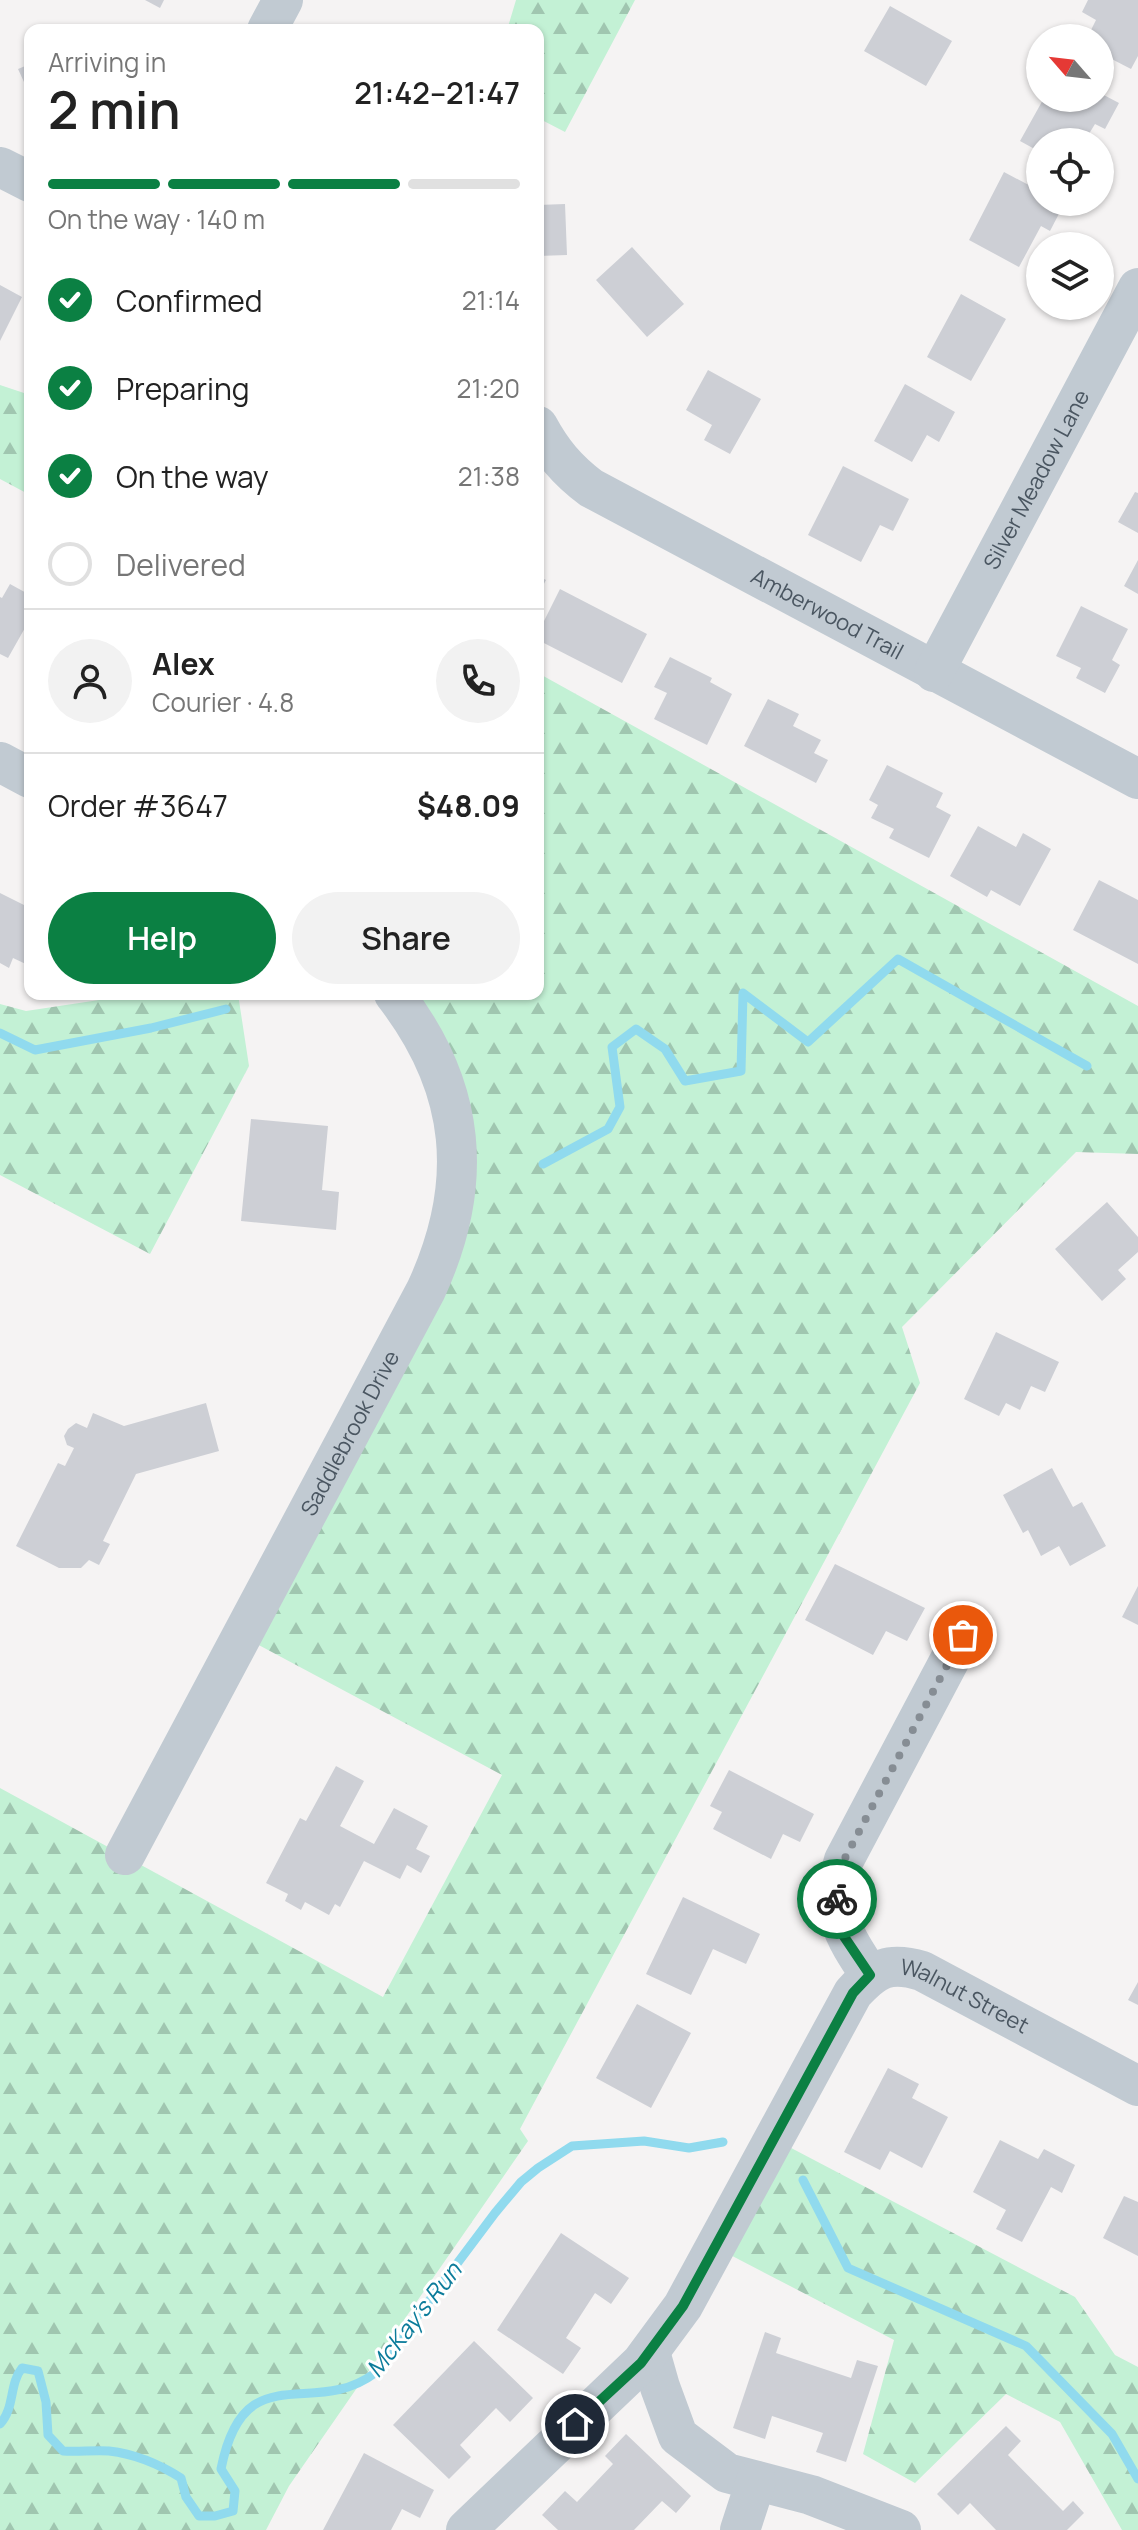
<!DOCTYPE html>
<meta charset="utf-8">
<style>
:root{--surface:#fff;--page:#f2f2f2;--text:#222;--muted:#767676;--line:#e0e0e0;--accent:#0b8043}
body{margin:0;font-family:Manrope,sans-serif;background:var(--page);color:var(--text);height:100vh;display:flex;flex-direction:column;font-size:30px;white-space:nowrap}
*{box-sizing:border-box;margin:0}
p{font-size:26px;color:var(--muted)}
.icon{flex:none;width:44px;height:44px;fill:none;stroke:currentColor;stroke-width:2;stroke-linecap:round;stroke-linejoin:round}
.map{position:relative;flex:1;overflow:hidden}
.panel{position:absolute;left:24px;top:24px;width:520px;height:976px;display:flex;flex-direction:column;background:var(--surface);border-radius:16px;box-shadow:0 2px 6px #0004}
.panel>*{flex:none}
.needle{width:52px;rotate:298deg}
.buttons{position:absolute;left:1026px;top:24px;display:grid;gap:16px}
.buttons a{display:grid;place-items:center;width:88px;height:88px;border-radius:50%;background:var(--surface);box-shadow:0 2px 6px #0004;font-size:40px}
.pin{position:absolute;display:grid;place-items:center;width:68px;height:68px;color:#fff;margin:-34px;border:4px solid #fff;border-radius:50%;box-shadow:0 2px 8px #0007}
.courier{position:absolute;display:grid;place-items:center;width:80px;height:80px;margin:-40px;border:6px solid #0b8043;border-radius:50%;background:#fff;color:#222;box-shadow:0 2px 10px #0007}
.overview em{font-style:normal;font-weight:600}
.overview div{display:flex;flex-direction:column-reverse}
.overview{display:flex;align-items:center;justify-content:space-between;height:136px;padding:0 24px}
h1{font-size:52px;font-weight:600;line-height:60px}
.bar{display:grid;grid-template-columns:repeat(4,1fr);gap:12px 8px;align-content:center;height:96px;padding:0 24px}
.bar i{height:10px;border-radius:6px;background:var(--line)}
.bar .on{background:var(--accent)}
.bar p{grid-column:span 4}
.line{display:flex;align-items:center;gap:20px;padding:0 24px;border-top:2px solid var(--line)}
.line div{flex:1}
.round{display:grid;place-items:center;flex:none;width:84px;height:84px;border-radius:42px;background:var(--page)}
ol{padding:0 24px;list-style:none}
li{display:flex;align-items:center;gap:24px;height:88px}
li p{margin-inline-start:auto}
li .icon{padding:8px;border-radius:50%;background:var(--accent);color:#fff;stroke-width:4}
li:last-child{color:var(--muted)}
li i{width:44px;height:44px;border:4px solid var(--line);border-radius:50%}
.action{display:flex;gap:16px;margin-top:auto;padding:16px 24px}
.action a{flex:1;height:92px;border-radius:48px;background:var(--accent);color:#fff;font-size:32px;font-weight:600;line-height:92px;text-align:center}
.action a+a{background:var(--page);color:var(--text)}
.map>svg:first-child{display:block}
</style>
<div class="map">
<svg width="1138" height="2530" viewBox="0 0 1138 2530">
<defs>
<pattern id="forest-firs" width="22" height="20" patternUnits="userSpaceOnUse" patternTransform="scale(2)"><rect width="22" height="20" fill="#c3f1d5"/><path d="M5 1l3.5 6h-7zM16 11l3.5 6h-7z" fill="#a0c6b0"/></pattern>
</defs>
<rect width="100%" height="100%" fill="#f5f3f3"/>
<path fill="url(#forest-firs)" d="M516,0H635L565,132L538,118V30H507Z
M0,385L30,395V495L0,479Z
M538,673L1138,1006V1154L1076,1152L902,1327L920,1383L520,2129L528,2141L289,2486L266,2530H0V1788L383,1997L502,1775L242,1636L455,1200L412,1018L425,994H538Z
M139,994H238L249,1066L150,1254L0,1175V1004L26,1011Z
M774,2139L1075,2297L1115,2355L1138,2367V2530H1122L1060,2422L1006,2394L915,2483L863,2454L894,2340L715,2247Z"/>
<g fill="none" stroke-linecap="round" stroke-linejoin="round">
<path stroke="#90daee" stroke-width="9" d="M0,1033L35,1050L151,1028L226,1009
M543,1164L608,1129L620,1107L612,1047L636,1029L665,1049L685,1081L741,1071L743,993L808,1042L898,959L1087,1066
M803,2180L848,2268L1026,2346L1112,2434L1138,2479
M0,2424C15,2408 9,2384 22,2368L38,2371L46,2402L48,2435L63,2451C78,2452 94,2450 109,2451C135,2454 159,2464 181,2478L186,2497L199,2516H215L233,2511L235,2491L221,2469C244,2353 313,2420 375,2373L495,2213L521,2182L538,2168L572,2146L644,2141L689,2148L723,2142"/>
</g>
<path fill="#cdcfd5" d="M145,0H164L160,8Z
M1088,0H1138V56L1131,69L1100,53V38H1087L1096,20L1082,12Z
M890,6L952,41L926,86L864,51Z
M30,64V95L18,69Z
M1100,93L1119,103L1105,129L1095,124L1084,142H1040V152L1020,141L1044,98H1100Z
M1004,172L1040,191V202L1064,204L1050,231L1041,226L1019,267L969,240Z
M565,204L567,255L538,256V205Z
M632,247L684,304L647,337L596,280Z
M0,285L22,297L0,341Z
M961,294L1006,319L971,381L927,357Z
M708,370L761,399L730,454L704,440L712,425L686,410Z
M905,384L955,412L939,442L927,435L912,462L874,441Z
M843,466L909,499L893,531L880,525L861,562L808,535Z
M1135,492L1138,493V533L1118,522Z
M1138,560V594L1124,586Z
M538,576L546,580L538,595Z
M10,584L30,595V619L8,658L0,654V597L2,598Z
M560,589L647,634L622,683L538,640V633Z
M1081,606L1128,629L1112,660L1120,665L1105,693L1076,678L1081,668L1056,656Z
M670,657L712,678L710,682L732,694L707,745L654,719L667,693L654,687Z
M768,699L799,714L793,726L821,740L814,753L828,760L816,783L744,746Z
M887,765L943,793L936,807L951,815L929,858L889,838L894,829L871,818L878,805L869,800Z
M978,826L1016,847L1023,833L1051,849L1020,906L991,890L987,897L950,876Z
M1099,880L1138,900V964L1073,930Z
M0,893L30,908V966L13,958L9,968L0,963Z
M251,1119L328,1126L322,1190L339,1192L336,1230L241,1221Z
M1107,1202L1138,1237V1252L1118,1270L1126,1279L1102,1301L1055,1249Z
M996,1332L1059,1362L1045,1392L1031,1386L1020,1410L1006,1403L999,1416L964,1399Z
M206,1403L219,1451L136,1474L103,1541L110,1544L99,1565L89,1560L81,1568H59L16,1546L58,1463L65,1466L74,1448L67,1445L64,1436L68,1429L76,1423L87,1428L93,1413L124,1426Z
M1052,1468L1073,1507L1082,1502L1106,1546L1070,1566L1059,1546L1041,1556L1028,1530L1023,1533L1003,1495Z
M835,1564L925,1608L907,1641L886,1631L873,1655L805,1620Z
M1138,1586V1625L1122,1617Z
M336,1766L364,1781L340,1826L374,1844L394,1808L428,1826L416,1849L430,1856L421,1873L407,1865L400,1879L364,1861L340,1907L335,1904L329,1915L305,1902L301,1910L285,1901L288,1894L266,1883L300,1818L306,1821Z
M729,1770L814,1814L800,1842L783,1834L771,1859L713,1829L722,1812L710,1806Z
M683,1897L760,1934L746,1964L713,1949L691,1995L646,1974Z
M1138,1982V2005L1128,2000Z
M637,2004L691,2033L651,2108L596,2078Z
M888,2068L919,2084L912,2098L948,2117L922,2168L890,2151L880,2170L844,2152Z
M1000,2140L1038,2159L1044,2149L1075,2165L1062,2193L1051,2187L1022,2242L996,2229L1006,2210L973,2192Z
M1124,2196L1138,2202V2256L1103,2238Z
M561,2233L629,2278L611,2304L595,2293L566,2338L581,2348L563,2374L497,2330Z
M765,2332L781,2338L776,2353L851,2378L857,2360L878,2366L846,2462L816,2452L823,2433L772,2416L765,2439L733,2428Z
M474,2341L533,2398L510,2422L496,2408L460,2445L471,2457L449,2479L393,2425Z
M1006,2426L1021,2441L1008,2455L1063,2511L1073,2501L1084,2513L1067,2530H996L970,2503L958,2515L937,2494Z
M626,2434L691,2496L676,2513L662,2501L634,2530H558L542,2515L565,2491L577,2502L613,2464L605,2456Z
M364,2453L434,2490L420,2518L402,2509L391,2530H323Z"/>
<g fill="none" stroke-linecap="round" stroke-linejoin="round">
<g stroke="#c1cad2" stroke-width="40">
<path d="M267,30L283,0"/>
<path d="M0,167L30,182"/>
<path id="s1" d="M538,426C552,452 567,470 591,488L1138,779"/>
<path id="s2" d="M934,672L1138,288"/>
<path d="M0,762L30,778"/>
<path id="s3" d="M125,1855L426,1290C475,1184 467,1088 394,994"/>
<path d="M870,1975C842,1933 828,1911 844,1860L963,1635"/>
<path d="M650,2352L660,2387L678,2436L727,2473L811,2495L901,2530"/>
<path id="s4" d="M466,2530L641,2363L683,2306L853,1993C876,1968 889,1961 922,1971L1138,2086"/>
<path d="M740,2530L756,2481"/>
</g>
</g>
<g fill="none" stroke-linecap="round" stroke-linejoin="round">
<path stroke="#868d94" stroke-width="8" stroke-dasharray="0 14.4" d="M837,1899V1882L844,1860L963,1635"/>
<path stroke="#0b8043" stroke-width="10" d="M575,2424L641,2363L683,2306L853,1993L870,1975L843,1935L837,1899"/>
</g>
<g text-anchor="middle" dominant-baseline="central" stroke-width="6" stroke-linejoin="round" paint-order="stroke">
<g font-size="22" fill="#4a5661" stroke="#fff">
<text stroke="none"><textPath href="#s2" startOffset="218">Silver Meadow Lane</textPath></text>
<text stroke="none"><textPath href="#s1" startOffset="350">Amberwood Trail</textPath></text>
<text stroke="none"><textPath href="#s3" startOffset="478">Saddlebrook Drive</textPath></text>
<text stroke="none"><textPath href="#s4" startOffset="796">Walnut Street</textPath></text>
</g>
<g font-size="24" font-style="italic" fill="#0c7c9b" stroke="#fff">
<text transform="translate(413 2319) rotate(-52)">McKay's Run</text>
</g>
</g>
</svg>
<div class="buttons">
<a><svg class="needle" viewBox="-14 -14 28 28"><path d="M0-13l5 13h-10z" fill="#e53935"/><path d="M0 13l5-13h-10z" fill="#767676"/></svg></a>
<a><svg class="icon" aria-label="locate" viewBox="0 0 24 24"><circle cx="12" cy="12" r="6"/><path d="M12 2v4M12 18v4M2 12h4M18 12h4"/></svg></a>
<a><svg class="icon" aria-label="layers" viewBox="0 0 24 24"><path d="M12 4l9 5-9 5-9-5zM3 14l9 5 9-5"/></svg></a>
</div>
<div class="pin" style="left:963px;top:1635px;background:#ea580c"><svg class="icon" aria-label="bag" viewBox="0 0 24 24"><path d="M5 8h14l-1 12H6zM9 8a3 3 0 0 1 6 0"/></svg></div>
<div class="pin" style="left:575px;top:2424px;background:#1f2937"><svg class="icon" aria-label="home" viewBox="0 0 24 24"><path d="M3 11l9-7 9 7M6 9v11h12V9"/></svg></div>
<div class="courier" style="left:837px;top:1899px"><svg class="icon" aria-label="bike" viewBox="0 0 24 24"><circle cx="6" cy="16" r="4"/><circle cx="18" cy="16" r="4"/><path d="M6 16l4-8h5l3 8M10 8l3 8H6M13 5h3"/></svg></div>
<section class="panel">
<div class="overview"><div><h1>2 min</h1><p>Arriving in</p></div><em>21:42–21:47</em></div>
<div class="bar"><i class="on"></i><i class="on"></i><i class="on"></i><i></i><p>On the way · 140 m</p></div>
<ol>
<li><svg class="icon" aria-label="check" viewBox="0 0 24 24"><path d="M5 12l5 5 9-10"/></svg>Confirmed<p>21:14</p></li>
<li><svg class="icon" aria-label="check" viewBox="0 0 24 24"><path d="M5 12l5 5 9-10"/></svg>Preparing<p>21:20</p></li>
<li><svg class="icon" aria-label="check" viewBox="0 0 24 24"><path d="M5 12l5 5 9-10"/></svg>On the way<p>21:38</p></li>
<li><i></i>Delivered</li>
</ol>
<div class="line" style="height:144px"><a class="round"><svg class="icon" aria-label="person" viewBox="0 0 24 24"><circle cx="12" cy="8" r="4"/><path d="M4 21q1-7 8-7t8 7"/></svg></a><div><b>Alex</b><p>Courier · 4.8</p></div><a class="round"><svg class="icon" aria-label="phone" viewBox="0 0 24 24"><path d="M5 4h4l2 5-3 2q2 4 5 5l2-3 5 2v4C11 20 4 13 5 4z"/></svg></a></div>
<div class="line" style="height:104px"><div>Order #3647</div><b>$48.09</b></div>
<div class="action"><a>Help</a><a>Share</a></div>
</section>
</div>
